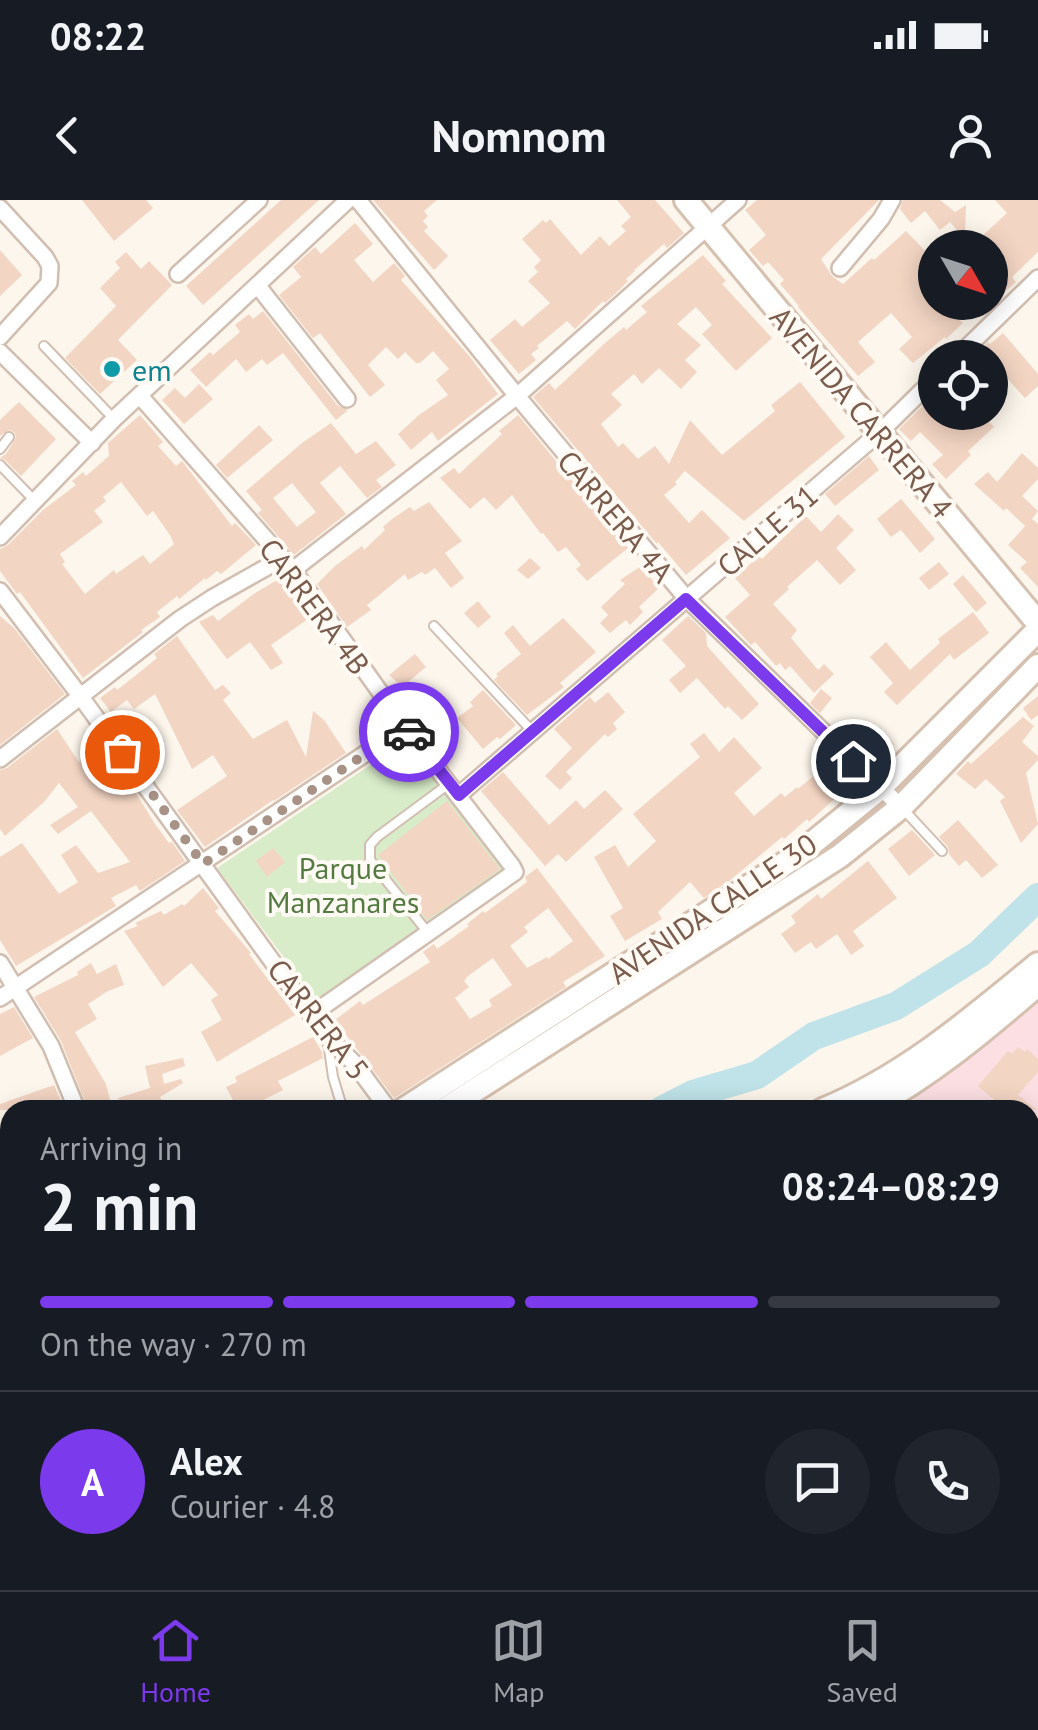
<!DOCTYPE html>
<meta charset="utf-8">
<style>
:root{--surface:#171b24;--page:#20242c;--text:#f1f3f6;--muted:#9ea1a6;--line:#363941;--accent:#7c3aed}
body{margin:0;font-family:"PT Sans",sans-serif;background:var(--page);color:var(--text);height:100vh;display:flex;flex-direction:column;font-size:38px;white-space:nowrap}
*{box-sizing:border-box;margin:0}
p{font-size:32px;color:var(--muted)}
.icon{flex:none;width:55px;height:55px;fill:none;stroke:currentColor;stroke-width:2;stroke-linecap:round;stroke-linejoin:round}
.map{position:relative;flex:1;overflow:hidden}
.drawer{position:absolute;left:0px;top:900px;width:1040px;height:490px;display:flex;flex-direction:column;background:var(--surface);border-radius:30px 30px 0 0;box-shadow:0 5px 25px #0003}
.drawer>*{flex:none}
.needle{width:65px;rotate:129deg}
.fabs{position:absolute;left:918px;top:30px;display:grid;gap:20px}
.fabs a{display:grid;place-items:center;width:90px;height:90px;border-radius:50%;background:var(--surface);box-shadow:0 5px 25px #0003;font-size:50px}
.pin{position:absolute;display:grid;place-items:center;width:85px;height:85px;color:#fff;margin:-42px;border:5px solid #fff;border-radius:50%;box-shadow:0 2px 10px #0007}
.courier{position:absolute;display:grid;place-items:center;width:100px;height:100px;margin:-50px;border:8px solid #7c3aed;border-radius:50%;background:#fff;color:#222;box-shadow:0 2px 12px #0007}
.headline em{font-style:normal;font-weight:800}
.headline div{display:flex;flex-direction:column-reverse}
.headline{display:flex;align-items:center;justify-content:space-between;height:170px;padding:0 40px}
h1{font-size:65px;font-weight:800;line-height:75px}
.bar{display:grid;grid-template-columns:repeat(4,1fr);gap:15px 10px;align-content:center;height:120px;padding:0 40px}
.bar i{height:12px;border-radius:8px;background:var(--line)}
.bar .on{background:var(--accent)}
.bar p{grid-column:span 4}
.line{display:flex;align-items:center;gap:25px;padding:0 40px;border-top:2px solid var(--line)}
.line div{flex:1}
.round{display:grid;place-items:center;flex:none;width:105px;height:105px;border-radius:52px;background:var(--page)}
.status{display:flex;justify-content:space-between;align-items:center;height:70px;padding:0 50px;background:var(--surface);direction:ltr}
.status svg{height:28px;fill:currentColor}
header{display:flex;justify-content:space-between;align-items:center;height:130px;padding:0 40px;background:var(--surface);font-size:45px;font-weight:800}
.menu{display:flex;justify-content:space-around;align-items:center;height:140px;border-top:2px solid var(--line);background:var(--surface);font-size:28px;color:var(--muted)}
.menu a{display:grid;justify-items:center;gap:5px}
.menu .on{color:var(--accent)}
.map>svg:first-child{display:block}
</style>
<div class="status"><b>08:22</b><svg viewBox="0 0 49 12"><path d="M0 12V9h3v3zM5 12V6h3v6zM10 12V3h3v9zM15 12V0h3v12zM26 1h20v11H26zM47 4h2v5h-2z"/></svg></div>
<header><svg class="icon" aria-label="back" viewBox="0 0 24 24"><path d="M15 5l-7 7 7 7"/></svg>Nomnom<svg class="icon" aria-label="person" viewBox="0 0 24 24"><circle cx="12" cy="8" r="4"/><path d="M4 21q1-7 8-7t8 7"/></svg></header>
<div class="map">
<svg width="1038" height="1390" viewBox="0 0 1038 1390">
<rect width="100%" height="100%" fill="#fdf6ec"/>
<path fill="#fbdfe3" d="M1038,792V1011L1030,1004V910H927L912,897Z"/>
<path fill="#d8ecc9" d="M409,539L506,669L328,798L316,800L217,668Z"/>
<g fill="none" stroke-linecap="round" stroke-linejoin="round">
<path stroke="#bfe3e8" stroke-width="28" d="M662,910L693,894L757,875L814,836L896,806L979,754L1038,697
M0,1243L10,1246"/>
</g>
<path fill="#f3d5c3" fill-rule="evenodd" d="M82,0H146L153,8L114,41Z
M281,0H319L203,105L186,86Z
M373,0H437L424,11L428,16L423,21L428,27L424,31L448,56L434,70Z
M617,0H655L684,33L667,48L664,44L634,70L635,71L626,79L628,81L616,93L605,103L603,101L575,129L567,121L537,146L539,148L531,154L536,160L519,174L490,140L515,119L522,127L550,103L528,81L538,72L534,67L541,60L522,39L543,20L546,23L550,19L581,55L600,36L609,46L626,31L621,26L631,17Z
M757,0H879L821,59L832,76L843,84L872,58L874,60L906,31L935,61L922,76L935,91V102H977L958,118L963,123L946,139L945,137L913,163L899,149L912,137L891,113L858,142L875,162L858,176L798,107L799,106L780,84L784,80L768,62L763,66L749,50L766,35L745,10Z
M903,0H940L955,12L966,5L965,40L950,22L940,30L925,11L911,23L900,9Z
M995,0H1038V52L1012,77L1016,82L1000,96L990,84V64L997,58L980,38L1007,13Z
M355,23L373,44L354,60L373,82L394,63L405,76L401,80L471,158L498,194L438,241L432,232L411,250L398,234L419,215L448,195L436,180L449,169L433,151L420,163H416L405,152L398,159L386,147L368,165L385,185L370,197L320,133L313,138L279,95L301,77L293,67L315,47L321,54Z
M0,50L22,75L0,96Z
M126,52L141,69L149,61L172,85L118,140L137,160L100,194L65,158L116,106L100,88L120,68L115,62Z
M703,55L726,81L722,84L772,138L736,171L702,134L712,125L696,107L677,124L701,145L685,160L697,172L681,189L659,168L642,184L634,174L611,194L622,205L601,224L618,247L623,243L638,259L655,246L669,264L690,220L722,255L775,211L771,205L800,182L845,237L744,321L685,271L675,282L677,284L664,295L689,323L702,310L730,338L686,375L658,342L657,344L533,197L549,183L555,190L604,144L624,127L626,130L647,112L641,106Z
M263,111L338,206L348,210L336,220L283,153L267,165L262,159L246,172L236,159L206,187L190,170L210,152L213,155L240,132L235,125L249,114L253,119Z
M1003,133L1038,174V186L1025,198L1003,174L990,186V158H975L988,142L990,144Z
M199,184L213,199L184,224L162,200L175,188L185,198Z
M935,194V212H981L994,227L968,251L971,255L946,279L932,264L943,255L920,232L911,241L899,229Z
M19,202L56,239L21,276L5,260L0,258L6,254L16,237L14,232L9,230L0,236V220Z
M140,215L163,242L158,246L176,266L182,261L232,326L235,323L256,345L221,374L217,371L206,380L205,378L179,399L177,396L157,412L160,417L141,430L143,432L83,478L20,392L17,394L0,371V349L8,345L43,310L76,285L72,281L83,272L86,276L109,256L108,243ZM121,282L147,316L153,311L170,335L174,344L150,364L143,355L116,374L114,370L85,394L62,364L65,362L60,354L103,322L94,311L106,301L103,297Z
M518,215L628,348L587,381L576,369L581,365L566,347L558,352L543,333L541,334L512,295L496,310L484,297L470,309L440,278L454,268L459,274L502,234L499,231Z
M331,223L356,254L376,241L396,265L376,280L382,287L367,298L340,266L320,283L346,314L294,355L258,313L262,310L246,291L302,243ZM292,283L316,312L297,327L273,298Z
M259,225L273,240L227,278L216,265Z
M1022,253L1038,268V279L1022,296L1038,311L1032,319L1038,324V387L1020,368L1027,362L1008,345L1028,323L1025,326L1006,308L1004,311L974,284L988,272L997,282Z
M869,256L879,270L835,306L825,294Z
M901,299L935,339L920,353L901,330L891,337L877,319Z
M429,302L462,341L445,353L464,378L451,388L435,368L425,375L422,372L408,380L405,374L367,405L371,410L347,427L317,384L335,366L362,346L364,350L385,330L383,327L392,319L410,307L414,311Z
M838,314L854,330L836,348L856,370L840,385L817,360L787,387L789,389L773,404L797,430L791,438L818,470L824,464L834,474L814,493L790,466L785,470L780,463L776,466L755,442L751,445L725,417L750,395L735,378L759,356L762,359L806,316L821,332Z
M530,358L541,368L528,379L517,370Z
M939,362L949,374L929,390L919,378Z
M641,366L659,388L639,407L643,412L630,425L626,420L610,433L600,423L608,415L601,407L625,384L620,380Z
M963,375L987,403L976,412L953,384Z
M279,379L293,399L296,397L298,400L300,399L312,416L271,445L283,463L271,470L250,442L227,459L199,422L213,415L218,421L255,393Z
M478,401L491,417L478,428L464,413Z
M973,412L989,433L954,460L950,454L897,505L884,492L893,483L870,457L886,442L910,470L940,443L938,439Z
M0,416L14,428L65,494L0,545Z
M688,416L706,433L707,446L759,504L742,520L728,506L725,509L697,478L680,493L669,480L686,466L662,440Z
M563,418L596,452L560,483L564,487L527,515L494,480L498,476L496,474L521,454L504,433L513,425L530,446Z
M177,436L215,490L223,485L231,493L223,500L253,539L287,520L306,557L313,511L324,520L346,553L274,601L273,600L205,647L177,610L227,576L213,555L192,569L155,494L134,509L127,500L111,512L100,498L115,487L117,490L135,476L157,458L154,454Z
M415,454L426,467L402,487L389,475Z
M821,489L832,498L820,513L810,503Z
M483,490L516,525L500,539L497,537L483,549L457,518L473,506L470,502Z
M608,492L625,512L613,523L617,529L608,537L605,534L566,572L572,578L560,590L545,576L572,548L554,529L590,497L595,503Z
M1038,496V515L1031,520L1023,508Z
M1023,517L1034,526L1022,542L1038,556V560L1026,573L1038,624L1021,643L1000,601L1005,597L986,579L975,589L956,574L968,561L971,564Z
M145,524L157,544L143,553L130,534Z
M863,525L878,538L883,533L894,544L874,565L850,540Z
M57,529L79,562L100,543L107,553L104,555L119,575L134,590L155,624L169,643L172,642L185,661L140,691L136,685L111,698L116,706L16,766L0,740V657L22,643L59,694L78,682L61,655L76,645L98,673L130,662L91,611L58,634L50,625L78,607L59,583L44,602L5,636L0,629V570L7,568Z
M704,533L719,552L734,537L762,568L734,593L754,616L781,593L785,597L797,587L798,589L835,558L856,579L809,622L807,619L784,639L782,637L728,682L704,698L690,682L658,712L662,719L625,741L610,716L623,708L594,657L615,645L628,667L656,641L633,614L700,557L690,544Z
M503,572L549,625L576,600L584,609L605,590L623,609L566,662L558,654L545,666L481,591Z
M447,601L500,669L427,720L378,655Z
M958,620L998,665L982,678L966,660L959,666L949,654L948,647L939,637Z
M912,630L935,655L909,676L888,649Z
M273,648L285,662L267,677L256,661Z
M868,661L897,698L853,731L864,746L851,755L837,734L816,749L811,742L795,753L781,734L796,723L791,716L818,694L821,699Z
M537,668L605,756L563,782L566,787L394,898L335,820L360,801L363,805L430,762L423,752L434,744L437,749L469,726L467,724L483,711L485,713L527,682L525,677ZM548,708L573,741L548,759L547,757L527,768L510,746L528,732L524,727ZM493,758L512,785L489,800L492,806L470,819L455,798L469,787L464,781L468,776Z
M203,688L219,708L215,711L251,753L249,754L295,815L217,862L201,832L222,820L211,800L218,795L191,763L163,787L124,731L138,726L135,723L161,711L164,715L182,704L184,706Z
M91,763L97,774L116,764L124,785L108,791L88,804L97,819L75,832L106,884L111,904L97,910H88L61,841L34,797L78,775L77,772Z
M14,807L33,838L0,856V814Z
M313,837L322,852L323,858L278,881L283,890L244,910H238L226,887L237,882L235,877Z
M1018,847L1025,852L1027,849L1038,859V872L1018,895L1037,910H1006L978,886L1008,851L1012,854Z
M183,858L185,866L162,874L164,884L181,879L183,883L160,897L167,910H122L118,898L150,888L145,866Z
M54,885L65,910H0V904Z"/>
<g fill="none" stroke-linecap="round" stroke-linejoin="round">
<defs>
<path id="service" d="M44,146L114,219
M0,249L9,237
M0,265L35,301
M434,426L533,532
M904,610L942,651
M429,734L370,660V645L377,637L450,583
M328,842L333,877L343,910"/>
<path id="minor" d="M358,0L517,196L687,399L901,607
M0,8L45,57L50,66L49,83L0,137
M840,68L881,19L892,0
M178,74L259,0
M257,85L347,199
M0,152L92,243
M956,158L1038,78
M140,196L293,370L405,527L512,666L515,672L311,815
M0,337L114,219L348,0
M293,370L517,196L738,0
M0,391L81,497L327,837L355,864L389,910
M0,559L180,419L212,398L283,358
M459,595L880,232L935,178
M0,763L51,846L77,910
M0,798L405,527
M1030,1019L1038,1027
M71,1380L86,1390
M201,1380L215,1390
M23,1390L29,1380
M426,1390L430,1380
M600,1390L604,1380
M791,1390L796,1380"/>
<path id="tertiary" d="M842,1380L866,1390
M888,1380L915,1390"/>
<path id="secondary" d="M686,0L1038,423
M403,910L798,655L880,588L1038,430
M444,910L840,656L901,607L1038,466
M823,910C905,876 970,820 1038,764
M867,910C930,876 984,831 1037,785
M0,995L10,993
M0,1018L10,1016
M0,1295L10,1296
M0,1317H10"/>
</defs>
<use href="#service" stroke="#d1beb0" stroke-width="12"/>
<use href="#minor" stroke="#d1beb0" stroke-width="20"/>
<use href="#tertiary" stroke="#d1beb0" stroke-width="25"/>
<use href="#secondary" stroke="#d6c0b0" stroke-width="28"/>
<use href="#service" stroke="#fff" stroke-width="8"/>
<use href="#minor" stroke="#fff" stroke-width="15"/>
<use href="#tertiary" stroke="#fff" stroke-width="20"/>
<use href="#secondary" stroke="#fff" stroke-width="22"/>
</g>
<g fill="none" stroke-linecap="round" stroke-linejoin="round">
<path stroke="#a89285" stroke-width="10" stroke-dasharray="0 18" d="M122,552L203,664L405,527L409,532"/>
<path stroke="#7c3aed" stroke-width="12" d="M409,532L459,595L686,399L853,561"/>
</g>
<circle fill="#0f9aa8" stroke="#fffaf3" stroke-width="4" cx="112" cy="169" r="10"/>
<g text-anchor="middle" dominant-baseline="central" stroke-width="8" stroke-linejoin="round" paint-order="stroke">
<g font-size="30" fill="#0d838f" stroke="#fffaf3" text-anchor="start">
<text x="132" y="169">em</text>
</g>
<g font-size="30" fill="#7a5c4d" stroke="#fffaf3">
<text transform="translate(862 212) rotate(50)">AVENIDA CARRERA 4</text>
<text transform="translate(616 316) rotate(50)">CARRERA 4A</text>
<text transform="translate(767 330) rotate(-41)">CALLE 31</text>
<text transform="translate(315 406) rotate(53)">CARRERA 4B</text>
<text transform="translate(712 708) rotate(-34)">AVENIDA CALLE 30</text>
<text transform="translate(319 819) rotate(52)">CARRERA 5</text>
</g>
<g font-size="30" fill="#537a41" stroke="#fffaf3">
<text x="343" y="667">Parque<tspan x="343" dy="34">Manzanares</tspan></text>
</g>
</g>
</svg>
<div class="fabs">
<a><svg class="needle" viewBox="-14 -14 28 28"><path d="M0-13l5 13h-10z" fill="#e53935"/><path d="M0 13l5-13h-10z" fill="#9ea1a6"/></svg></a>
<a><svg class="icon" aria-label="locate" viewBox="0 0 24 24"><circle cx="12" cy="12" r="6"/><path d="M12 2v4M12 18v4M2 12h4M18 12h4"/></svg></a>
</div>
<div class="pin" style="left:122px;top:552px;background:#ea580c"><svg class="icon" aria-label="bag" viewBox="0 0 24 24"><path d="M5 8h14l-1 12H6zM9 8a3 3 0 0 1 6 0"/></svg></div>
<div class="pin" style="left:853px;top:561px;background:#1f2937"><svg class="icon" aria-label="home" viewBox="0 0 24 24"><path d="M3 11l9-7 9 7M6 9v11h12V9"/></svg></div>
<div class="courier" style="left:409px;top:532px"><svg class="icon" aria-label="car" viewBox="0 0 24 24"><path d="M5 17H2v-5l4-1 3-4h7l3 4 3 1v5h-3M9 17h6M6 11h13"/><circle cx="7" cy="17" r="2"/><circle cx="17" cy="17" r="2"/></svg></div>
<section class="drawer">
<div class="headline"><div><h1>2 min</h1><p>Arriving in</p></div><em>08:24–08:29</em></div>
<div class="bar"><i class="on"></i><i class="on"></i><i class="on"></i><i></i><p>On the way · 270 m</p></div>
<div class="line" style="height:180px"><b class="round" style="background:var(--accent);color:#fff">A</b><div><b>Alex</b><p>Courier · 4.8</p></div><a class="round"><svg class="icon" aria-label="chat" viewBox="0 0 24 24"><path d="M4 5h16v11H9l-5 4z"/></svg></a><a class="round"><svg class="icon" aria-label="phone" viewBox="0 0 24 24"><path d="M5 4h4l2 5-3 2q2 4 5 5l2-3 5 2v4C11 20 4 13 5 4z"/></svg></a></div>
</section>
</div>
<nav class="menu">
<a class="on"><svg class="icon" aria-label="home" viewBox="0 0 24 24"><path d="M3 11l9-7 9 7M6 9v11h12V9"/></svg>Home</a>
<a><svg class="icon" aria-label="map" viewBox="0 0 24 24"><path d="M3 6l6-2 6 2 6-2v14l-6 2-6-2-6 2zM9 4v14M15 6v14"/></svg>Map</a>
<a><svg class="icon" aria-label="saved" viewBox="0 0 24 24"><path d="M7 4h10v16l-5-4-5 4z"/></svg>Saved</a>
</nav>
